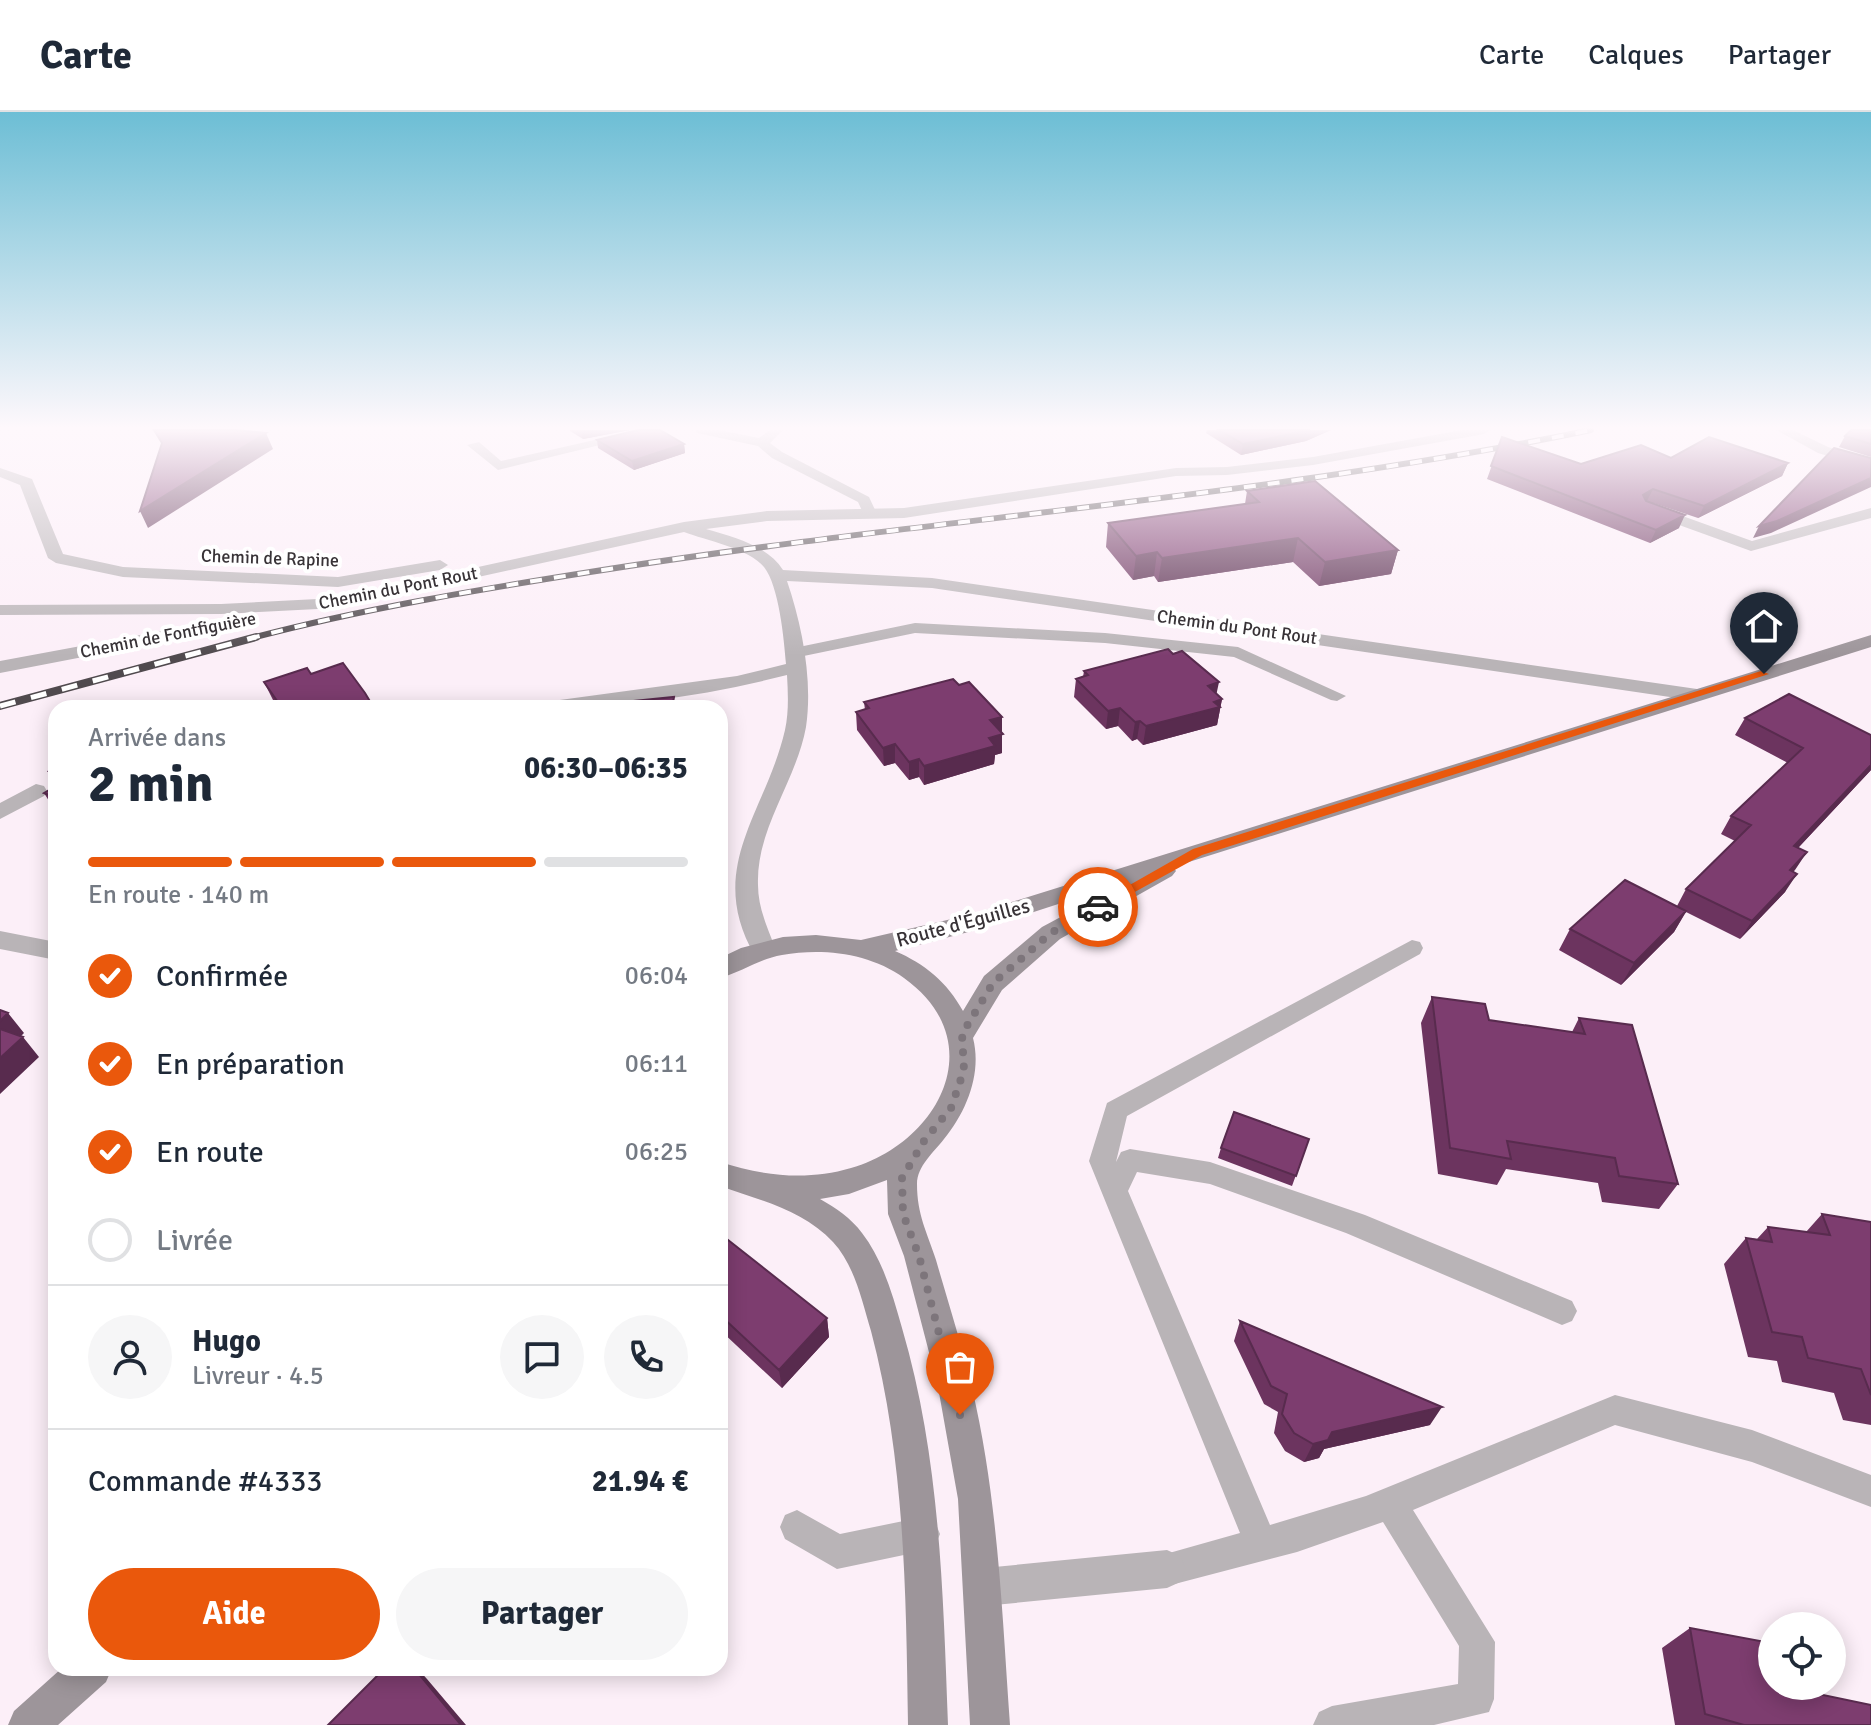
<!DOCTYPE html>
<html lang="fr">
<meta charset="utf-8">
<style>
:root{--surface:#fff;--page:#f6f6f7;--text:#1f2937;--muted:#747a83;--line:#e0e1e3;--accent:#ea580c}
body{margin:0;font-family:Signika,sans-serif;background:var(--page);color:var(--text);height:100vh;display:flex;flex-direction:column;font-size:30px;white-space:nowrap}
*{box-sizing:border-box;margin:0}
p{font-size:26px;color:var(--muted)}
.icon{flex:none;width:44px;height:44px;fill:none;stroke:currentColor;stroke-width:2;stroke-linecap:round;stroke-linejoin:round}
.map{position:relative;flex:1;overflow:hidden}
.side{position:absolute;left:48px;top:588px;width:680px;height:976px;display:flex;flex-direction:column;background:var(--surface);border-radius:24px;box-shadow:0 4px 20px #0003}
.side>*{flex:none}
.fabs{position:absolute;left:1758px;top:1500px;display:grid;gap:16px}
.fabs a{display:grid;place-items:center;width:88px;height:88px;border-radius:50%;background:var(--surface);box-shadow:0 4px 20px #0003;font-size:40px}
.pin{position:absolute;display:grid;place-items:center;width:68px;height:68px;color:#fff;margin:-82px -34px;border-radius:50% 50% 50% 0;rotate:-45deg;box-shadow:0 0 8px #0007}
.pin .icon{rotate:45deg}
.courier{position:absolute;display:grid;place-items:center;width:80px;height:80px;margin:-40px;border:6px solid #ea580c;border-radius:50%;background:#fff;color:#222;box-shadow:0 2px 10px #0007}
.summary em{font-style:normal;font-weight:700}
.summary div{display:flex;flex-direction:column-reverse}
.summary{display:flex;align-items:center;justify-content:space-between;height:136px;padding:0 40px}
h1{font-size:52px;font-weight:700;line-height:60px}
.bar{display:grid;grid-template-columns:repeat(4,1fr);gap:12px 8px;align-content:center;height:96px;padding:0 40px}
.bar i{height:10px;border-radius:6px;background:var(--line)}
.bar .on{background:var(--accent)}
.bar p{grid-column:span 4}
.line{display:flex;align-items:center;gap:20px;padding:0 40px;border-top:2px solid var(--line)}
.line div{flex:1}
.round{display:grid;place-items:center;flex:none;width:84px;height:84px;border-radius:42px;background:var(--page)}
ol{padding:0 40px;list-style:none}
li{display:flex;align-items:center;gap:24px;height:88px}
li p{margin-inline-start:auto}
li .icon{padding:8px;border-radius:50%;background:var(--accent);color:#fff;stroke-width:4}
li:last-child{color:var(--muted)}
li i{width:44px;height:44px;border:4px solid var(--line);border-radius:50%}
.button{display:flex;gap:16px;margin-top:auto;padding:16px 40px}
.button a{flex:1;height:92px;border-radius:48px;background:var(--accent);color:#fff;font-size:32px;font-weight:700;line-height:92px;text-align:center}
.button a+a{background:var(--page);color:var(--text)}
header{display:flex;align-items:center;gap:48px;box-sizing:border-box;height:112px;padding:0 40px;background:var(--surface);border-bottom:2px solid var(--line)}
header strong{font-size:38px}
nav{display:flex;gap:44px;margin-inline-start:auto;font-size:28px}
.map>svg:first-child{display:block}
</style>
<header>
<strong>Carte</strong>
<nav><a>Carte</a><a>Calques</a><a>Partager</a></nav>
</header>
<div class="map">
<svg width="1871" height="1613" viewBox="0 0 1871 1613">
<rect width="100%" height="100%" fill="#fceff8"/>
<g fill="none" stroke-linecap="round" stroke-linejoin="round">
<path fill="#b9b4b7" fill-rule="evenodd" d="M639,318H661L498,358L467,333L479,330L501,349Z
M696,318H719L759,326L770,318H783L770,331L782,340L869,385L877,402L875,405H865L858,390L772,346L758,334L697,321Z
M915,511L1105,521L1238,535L1346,584L1337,589L1331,588L1234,545L1105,531L915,521L794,546L785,541L794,536Z
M1412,828L1420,830L1423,836L1420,842L1127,1004L1116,1050L1121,1040L1130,1037L1210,1050L1365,1103L1572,1189L1577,1199L1572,1209L1562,1213L1346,1121L1210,1072L1137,1060L1128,1079L1270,1413L1366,1384L1615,1283L1752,1318L1871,1363V1395L1752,1350L1615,1313L1413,1398L1495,1530L1494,1587L1489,1600L1434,1613H1313L1319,1600L1332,1594L1458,1572L1459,1534L1383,1410L1297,1440L1167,1474L1155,1469L1150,1457L1155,1445L1240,1421L1089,1049L1107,991Z
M797,1398L840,1422L923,1405L935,1410L940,1422L935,1434L923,1439L837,1457L785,1427L780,1415L785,1403Z"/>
<path fill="#b9b4b7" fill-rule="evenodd" d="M1462,318H1491L1484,322L1313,353L1227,363L1176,364L904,406L767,409L706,417C733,425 767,433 783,458L932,466L1697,577L1707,583L1697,589L932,476L787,469C802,513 813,568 806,615C796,670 756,716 758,773C758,796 768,817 776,838L773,844L764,847L755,844C704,756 766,701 785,618C789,600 788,581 787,563C705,584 619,596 535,596L545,590L737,564L786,552C784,527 779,474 764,455C750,437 705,428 684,420L337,496L221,502L0,503V493L221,492L337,486L684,410L767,399L904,396L1176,356L1227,355L1313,345Z
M1776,318H1793L1828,335L1871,348V357L1818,341Z
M0,356L32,367L63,442L123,455L338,465L440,448L448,453L440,458L338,475L123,465L56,451L48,446L20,373L0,365Z
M1652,393L1752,429L1871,396V406L1751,439L1646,401V395Z
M248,503L254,504L257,508L254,512L0,561V549Z
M36,672L44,674L47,679L44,684L0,707V691Z
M0,819L56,830V848L0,837Z
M1167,1438L1180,1444L1186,1457L1180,1470L1167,1476L984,1494L971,1488L965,1475L971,1462L984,1456Z"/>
<path fill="#9d959a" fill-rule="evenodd" d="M1871,523V535L1173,755L1176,759L1172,764L1060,827L1002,878L973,926C982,961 967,999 944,1027C934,1040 917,1054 917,1072C917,1103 927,1120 936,1148C948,1190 962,1233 972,1276C998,1387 1002,1500 1010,1613H970L958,1387L938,1275L904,1144L888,1102L887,1068L849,1082L820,1087C836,1096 851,1106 862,1121C883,1148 893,1184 902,1216C940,1345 943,1479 948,1613H908C906,1481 905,1348 871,1219C862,1189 855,1154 833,1130C803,1098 759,1088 720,1074V1050C763,1064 807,1069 851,1056C940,1030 992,929 904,866C869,841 823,836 782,843C759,847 742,860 720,866V846L741,836L783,825L816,823L861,828L973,802ZM1126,770L1042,815L984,864L963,899C947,870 925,852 895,839L984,816Z
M62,1556H112L106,1570L58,1613H8L14,1599Z"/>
<defs>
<path id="rail-far1" d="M248,527C361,497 476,478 590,460C923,407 1261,386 1591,318"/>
<path id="rail" d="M0,594L256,525"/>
</defs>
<use href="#rail-far1" stroke="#504a4e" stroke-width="6"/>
<use href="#rail" stroke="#504a4e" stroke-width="8"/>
<use href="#rail-far1" stroke="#fff" stroke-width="4" stroke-dasharray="12" stroke-linecap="butt"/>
<use href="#rail" stroke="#fff" stroke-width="5" stroke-dasharray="16" stroke-linecap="butt"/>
</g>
<path fill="#6c345f" d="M570,318H630L583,327L570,319Z
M1207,318H1331L1306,329L1241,343L1206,321Z
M1871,318V345L1839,335L1845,324Z
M1502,325L1581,352L1671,346L1788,351L1782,364L1698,406L1653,391L1679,416L1650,431L1487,367Z
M597,328L684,332L685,341L634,358L598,336Z
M1247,379L1398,438L1391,462L1319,474L1293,450L1158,470L1154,464L1133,468L1106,435L1108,411L1245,392Z
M1084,559L1222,587L1217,613L1143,633L1137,627L1132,629L1118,614L1106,617L1074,585L1076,567L1083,565Z
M311,562L374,596H277L264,570Z
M959,573L1002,605V641L995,643L994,652L924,673L919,665L909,668L895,651L884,654L857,618L856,600L865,598L864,590Z
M1745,606L1871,658L1798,736L1793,760L1785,780L1740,827L1686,800L1674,820L1621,873L1559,838L1570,817L1677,794L1686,777L1735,729L1721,722L1731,704L1788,651L1735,623Z
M56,654V670L49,659Z
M56,674V700L44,681Z
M1432,885L1489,908L1572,920L1579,906L1678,1072L1659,1097L1602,1090L1598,1071L1506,1057L1497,1073L1438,1062L1421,911Z
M1309,1027L1292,1074L1218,1046L1221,1036Z
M1822,1102L1871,1110V1313L1843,1308L1834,1281L1782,1270L1777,1249L1748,1245L1724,1152L1746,1126L1757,1127L1768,1115L1806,1120Z
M720,1126L827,1206L829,1225L782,1276L720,1218Z
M1240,1209L1430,1313L1324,1337L1319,1346L1304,1350L1285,1339L1274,1321L1278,1300L1264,1292L1234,1229Z
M1690,1516L1772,1574L1871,1613H1675L1662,1536Z"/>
<path fill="#582b4e" d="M581,318H630L583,327Z
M1310,318H1331L1306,329L1241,343L1243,332Z
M266,321L273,337L148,416L140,399Z
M684,332L685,341L634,358L632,349Z
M1788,351L1782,364L1698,406L1704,394Z
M1871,366V375L1771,421L1753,426L1759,414Z
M1653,377L1647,389L1638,396L1643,383Z
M1685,403L1679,416L1650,431L1656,418Z
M1298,426L1293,450L1158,470L1162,446Z
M1398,438L1391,462L1319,474L1325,450Z
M1157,440L1154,464L1133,468L1136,444Z
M1219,570L1215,589L1208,574Z
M1222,587L1217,613L1143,633L1146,614Z
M1120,596L1118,614L1106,617L1108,599Z
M1002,605V641L995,643L994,652L924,673V654L990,608Z
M1140,609L1137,627L1132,629L1135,610Z
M895,632V651L884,654L883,636Z
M919,647V665L909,668V650Z
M1871,653V658L1783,752L1794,734Z
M1807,740L1795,758L1778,776L1790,758Z
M1797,762L1785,780L1740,827L1752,809Z
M1686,799L1674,820L1621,873L1634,851Z
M8,901L24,921L10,935L0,923V909Z
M23,925L39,945L0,982V946Z
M827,1206L829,1225L782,1276L779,1258Z
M1442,1295L1430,1313L1324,1337L1319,1346L1304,1350L1313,1332L1332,1320Z
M414,1556H417L427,1567L466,1613H461Z"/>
<path fill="#7d3d6f" stroke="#582b4e" stroke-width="2" d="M154,318H236L266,321L140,399L162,331Z
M638,318H660L684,332L632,349L597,328Z
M1219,318H1310L1243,332Z
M1851,318H1871V332L1845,324Z
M1502,325L1581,352L1641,333L1671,346L1709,325L1788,351L1704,394L1653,377L1643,383L1646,389L1685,403L1656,418L1491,354Z
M1834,336L1871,346V366L1777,409L1759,414Z
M1315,369L1398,438L1325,450L1298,426L1162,446L1157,440L1136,444L1108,411L1259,390L1247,379Z
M1168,537L1173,542L1182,539L1219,570L1208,574L1222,587L1214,590L1220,595L1146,614L1140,609L1135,610L1120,596L1108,599L1076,567L1088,563L1084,559Z
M343,551L365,581L374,596H282L264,570L307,556L311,562Z
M953,567L959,573L969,570L1002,605L990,608L1003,622L989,626L995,634L924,654L919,647L909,650L895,632L883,636L856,600L869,596L864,590Z
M1789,582L1871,623V653L1794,734L1807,740L1790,758L1797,762L1752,809L1686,777L1751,713L1731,704L1803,636L1745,606Z
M674,585L672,596H622L624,590Z
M56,654V661L49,659Z
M56,674V686L44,681Z
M1625,768L1686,799L1634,851L1570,817Z
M1432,885L1485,892L1489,908L1585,922L1579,906L1632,913L1678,1072L1619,1064L1615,1046L1507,1029L1511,1047L1450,1036Z
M0,898L8,901L0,909Z
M0,917L23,925L0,946Z
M1234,1000L1309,1027L1296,1064L1221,1036Z
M1822,1102L1871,1110V1283L1861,1257L1808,1246L1802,1225L1772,1220L1746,1126L1772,1130L1768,1115L1830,1123Z
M723,1124L827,1206L779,1258L720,1203V1126Z
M1240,1209L1442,1295L1332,1320L1328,1328L1313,1332L1294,1321L1282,1302L1287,1282L1271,1274Z
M1690,1516L1771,1531L1772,1574H1780L1871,1593V1613H1744L1705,1602Z
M385,1556H414L461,1613H328Z"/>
<linearGradient id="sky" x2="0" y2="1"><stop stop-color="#6dbed5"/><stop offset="0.58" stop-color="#fef8fc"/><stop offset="1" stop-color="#fef8fc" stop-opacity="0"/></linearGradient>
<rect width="1871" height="544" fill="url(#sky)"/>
<path fill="#ea580c" d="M1761,559L1769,562L1202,743L1102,798H1093L1091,795L1193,737Z"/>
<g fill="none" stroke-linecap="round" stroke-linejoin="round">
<path stroke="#7d757b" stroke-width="8" stroke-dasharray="0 14.4" d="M960,1303L919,1144L903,1102L902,1066L924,1029L951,996L964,958L962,922L993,871L1051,821L1098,795"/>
</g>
<g text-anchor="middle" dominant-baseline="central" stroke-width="8" stroke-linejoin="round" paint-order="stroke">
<g font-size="18" fill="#383337" stroke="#fff">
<text transform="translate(270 446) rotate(2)">Chemin de Rapine</text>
<text transform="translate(398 476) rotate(-11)">Chemin du Pont Rout</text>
<text transform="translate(1237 515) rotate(8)">Chemin du Pont Rout</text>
<text transform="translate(168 523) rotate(-11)">Chemin de Fontfiguière</text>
</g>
<g font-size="20" fill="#383337" stroke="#fff">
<text transform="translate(963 811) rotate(-15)">Route d'Éguilles</text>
</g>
</g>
</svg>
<div class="fabs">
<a><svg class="icon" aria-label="locate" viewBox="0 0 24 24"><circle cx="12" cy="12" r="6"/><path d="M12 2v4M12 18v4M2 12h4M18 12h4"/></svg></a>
</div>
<div class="pin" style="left:960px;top:1303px;background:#ea580c"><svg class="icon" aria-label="bag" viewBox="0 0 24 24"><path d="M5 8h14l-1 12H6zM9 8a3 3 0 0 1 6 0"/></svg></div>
<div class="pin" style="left:1764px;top:562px;background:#1f2937"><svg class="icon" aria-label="home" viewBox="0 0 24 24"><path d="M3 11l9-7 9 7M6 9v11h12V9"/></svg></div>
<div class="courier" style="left:1098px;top:795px"><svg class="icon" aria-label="car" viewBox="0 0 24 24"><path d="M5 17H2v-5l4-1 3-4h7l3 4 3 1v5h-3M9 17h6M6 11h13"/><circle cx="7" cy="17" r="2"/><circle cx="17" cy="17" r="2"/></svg></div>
<section class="side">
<div class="summary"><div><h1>2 min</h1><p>Arrivée dans</p></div><em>06:30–06:35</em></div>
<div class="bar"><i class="on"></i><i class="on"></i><i class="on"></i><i></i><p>En route · 140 m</p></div>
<ol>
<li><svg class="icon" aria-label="check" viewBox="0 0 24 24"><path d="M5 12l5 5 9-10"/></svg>Confirmée<p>06:04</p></li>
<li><svg class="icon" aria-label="check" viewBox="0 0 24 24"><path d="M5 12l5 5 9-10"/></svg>En préparation<p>06:11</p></li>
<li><svg class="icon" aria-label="check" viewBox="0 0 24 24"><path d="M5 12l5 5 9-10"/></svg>En route<p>06:25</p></li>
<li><i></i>Livrée</li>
</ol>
<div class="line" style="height:144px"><a class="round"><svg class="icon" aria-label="person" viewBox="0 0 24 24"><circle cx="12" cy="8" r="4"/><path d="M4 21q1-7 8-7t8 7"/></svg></a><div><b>Hugo</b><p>Livreur · 4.5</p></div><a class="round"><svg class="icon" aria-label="chat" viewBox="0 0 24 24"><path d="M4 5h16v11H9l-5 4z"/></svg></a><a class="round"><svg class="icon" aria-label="phone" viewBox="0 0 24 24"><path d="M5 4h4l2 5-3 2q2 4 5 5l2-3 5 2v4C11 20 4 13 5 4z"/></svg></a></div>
<div class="line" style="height:104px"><div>Commande #4333</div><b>21.94 €</b></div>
<div class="button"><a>Aide</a><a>Partager</a></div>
</section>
</div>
